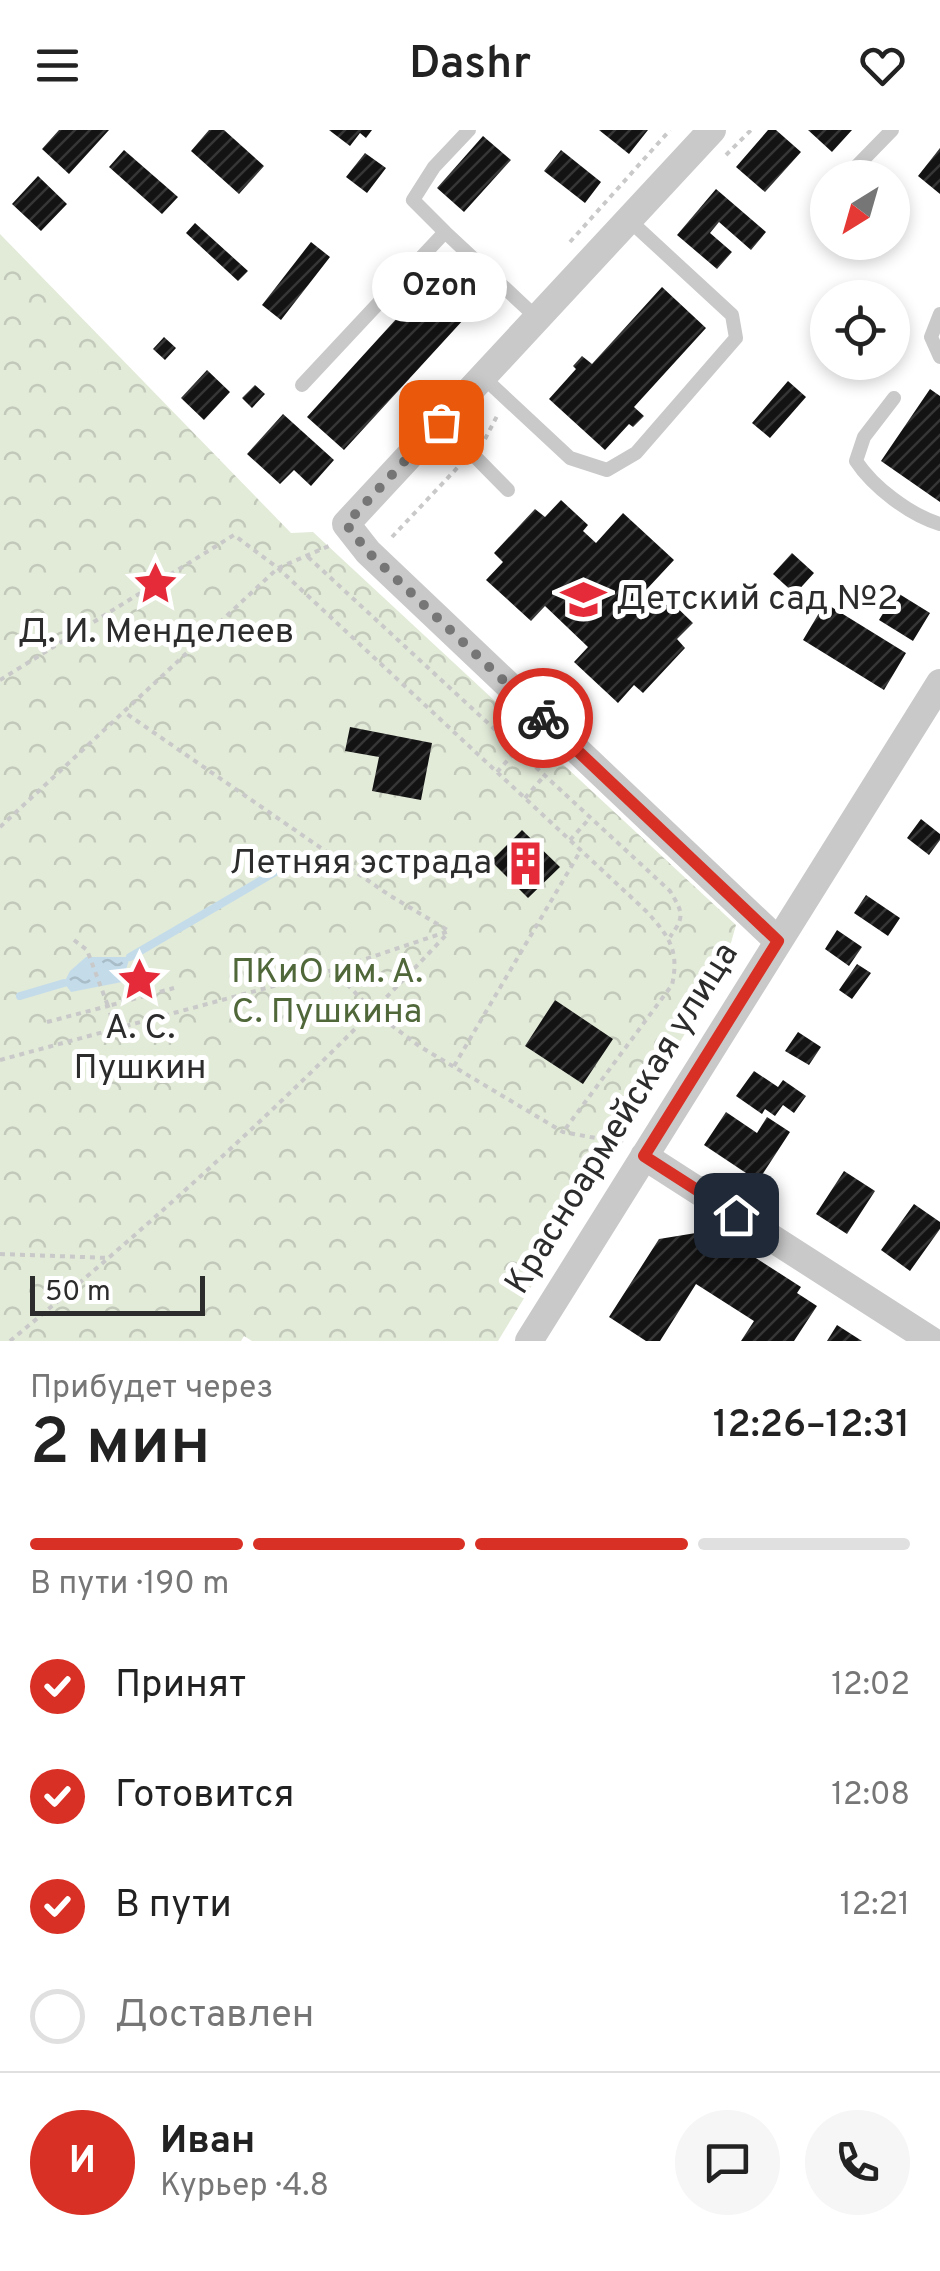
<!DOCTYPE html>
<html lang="ru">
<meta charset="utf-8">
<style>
:root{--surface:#fff;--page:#f6f6f6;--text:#222;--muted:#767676;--line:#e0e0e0;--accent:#d93025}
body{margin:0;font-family:Overpass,sans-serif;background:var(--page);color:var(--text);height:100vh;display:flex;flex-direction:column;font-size:38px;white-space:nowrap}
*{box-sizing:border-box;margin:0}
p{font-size:32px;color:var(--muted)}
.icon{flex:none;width:55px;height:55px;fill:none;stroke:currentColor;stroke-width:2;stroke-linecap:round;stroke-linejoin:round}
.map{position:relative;height:1211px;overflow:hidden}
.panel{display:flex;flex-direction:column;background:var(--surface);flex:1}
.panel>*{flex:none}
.needle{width:65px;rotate:217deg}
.tools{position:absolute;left:810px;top:30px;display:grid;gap:20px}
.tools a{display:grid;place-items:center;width:100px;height:100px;border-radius:50%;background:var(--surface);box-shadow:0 5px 15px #0003;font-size:50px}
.scale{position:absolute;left:30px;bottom:25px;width:175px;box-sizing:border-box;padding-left:10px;border:5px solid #2c2c2c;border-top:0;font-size:28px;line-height:35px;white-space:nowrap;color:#2c2c2c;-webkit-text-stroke:8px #fff;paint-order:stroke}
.pin{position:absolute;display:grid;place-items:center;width:85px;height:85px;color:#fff;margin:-42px;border-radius:20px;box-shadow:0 5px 15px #0006}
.courier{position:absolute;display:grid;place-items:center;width:100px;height:100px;margin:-50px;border:8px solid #d93025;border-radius:50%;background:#fff;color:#222;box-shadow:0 2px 12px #0007}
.bubble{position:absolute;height:70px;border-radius:35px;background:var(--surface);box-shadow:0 5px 15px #0003;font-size:32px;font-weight:600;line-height:70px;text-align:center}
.head em{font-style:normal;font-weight:600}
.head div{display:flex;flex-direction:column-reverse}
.head{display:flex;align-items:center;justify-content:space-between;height:170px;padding:0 30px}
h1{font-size:65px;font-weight:600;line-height:75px}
.bar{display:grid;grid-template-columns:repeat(4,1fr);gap:15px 10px;align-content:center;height:120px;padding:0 30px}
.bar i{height:12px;border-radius:8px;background:var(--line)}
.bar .current{background:var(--accent)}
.bar p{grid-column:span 4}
.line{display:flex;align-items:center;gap:25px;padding:0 30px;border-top:2px solid var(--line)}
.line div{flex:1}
.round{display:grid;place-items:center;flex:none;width:105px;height:105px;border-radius:52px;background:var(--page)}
ol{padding:0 30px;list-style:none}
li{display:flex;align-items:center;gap:30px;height:110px}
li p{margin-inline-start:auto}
li .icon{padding:10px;border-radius:50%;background:var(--accent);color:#fff;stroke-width:4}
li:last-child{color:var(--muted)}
li i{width:55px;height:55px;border:5px solid var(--line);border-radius:50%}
header{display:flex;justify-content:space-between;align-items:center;height:130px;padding:0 30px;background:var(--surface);font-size:45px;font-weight:600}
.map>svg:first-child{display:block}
</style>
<header><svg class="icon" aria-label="menu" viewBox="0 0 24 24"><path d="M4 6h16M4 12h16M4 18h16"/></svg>Dashr<svg class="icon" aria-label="heart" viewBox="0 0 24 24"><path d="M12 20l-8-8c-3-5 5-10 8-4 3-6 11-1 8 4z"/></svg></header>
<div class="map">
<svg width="940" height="1211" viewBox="0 0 940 1211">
<defs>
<pattern id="park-crowns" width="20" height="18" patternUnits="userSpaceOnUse" patternTransform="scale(2.5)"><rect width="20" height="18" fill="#e2ead8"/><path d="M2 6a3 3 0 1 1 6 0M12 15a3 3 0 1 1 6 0" fill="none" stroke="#c2c9ba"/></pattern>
<pattern id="water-ripples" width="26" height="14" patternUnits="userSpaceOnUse" patternTransform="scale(2.5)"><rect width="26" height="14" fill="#c4dcea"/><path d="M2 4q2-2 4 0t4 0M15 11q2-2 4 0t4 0" fill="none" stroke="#a9bdc9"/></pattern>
<pattern id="building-hatch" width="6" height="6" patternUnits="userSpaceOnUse" patternTransform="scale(2.5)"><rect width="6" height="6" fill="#131313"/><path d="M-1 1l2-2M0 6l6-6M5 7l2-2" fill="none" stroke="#363636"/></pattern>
</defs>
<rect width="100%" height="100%" fill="#fff"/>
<path fill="url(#park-crowns)" d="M0,104L291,403L313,402L736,795L723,841L498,1211H252L244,1206L241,1211H0Z"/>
<path fill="url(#water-ripples)" d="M86,827H130L122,852L71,862L64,853L70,841Z"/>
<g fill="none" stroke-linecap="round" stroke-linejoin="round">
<path stroke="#c4dcea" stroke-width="8" d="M130,827L289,734
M20,866L64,853"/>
</g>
<path fill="url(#building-hatch)" d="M59,0H109L69,44L42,19Z
M209,0H224L264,36L239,64L191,21Z
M329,0H372L366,8L360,3L350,16Z
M599,0H648L629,24Z
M768,0H776L801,22L765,62L736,37Z
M808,0H852L832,22Z
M483,6L511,30L464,82L437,58Z
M940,18V64L918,46Z
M124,20L178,67L162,84L109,37Z
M561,20L601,52L585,73L544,41Z
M365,23L386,38L367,63L346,47Z
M38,46L67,74L41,101L12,74Z
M716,59L766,102L751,120L719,92L710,103L732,122L717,139L677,105Z
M195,93L248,141L238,151L186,103Z
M311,112L330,127L281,190L262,175Z
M438,143L475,177L344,320L307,287Z
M662,157L706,198L634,277L644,286L633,297L629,294L605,320L549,269L576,239L573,236L582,226L592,234Z
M164,207L176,218L165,230L153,219Z
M207,240L230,262L204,290L181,268Z
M788,251L806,267L770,308L752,293Z
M255,255L265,264L252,278L242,268Z
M930,259L940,266V372L881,331Z
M283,284L334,330L311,356L294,340L280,354L247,324Z
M561,370L588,395L583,401L596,413L623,383L674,430L646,460L660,473L666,467L693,493L677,509L685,518L643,563L634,555L618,573L574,532L588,517L545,476L531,491L486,450L503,432L494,423L535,379L545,387Z
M792,423L814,443L795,464L773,444Z
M896,462L930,483L913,511L879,490Z
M825,473L906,523L884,560L803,510Z
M350,597L432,613L421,670L372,661L379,627L345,621Z
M921,689L940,704V710L929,725L907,708Z
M522,700L560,737L528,768L491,731Z
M866,765L900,788L888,806L854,783Z
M837,800L862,817L849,836L825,819Z
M857,834L871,843L852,869L839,860Z
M555,870L613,909L583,954L525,916Z
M798,902L821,917L809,935L785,921Z
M754,941L778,957L783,950L806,966L794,983L783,975L775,986L765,979L762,984L736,966Z
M726,982L757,1003L767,987L790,1002L758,1051L704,1015Z
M844,1041L875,1061L847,1104L816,1084Z
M914,1074L940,1092V1099L910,1141L881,1120Z
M706,1096L801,1157L797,1163L817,1176L794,1211H741L754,1191L696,1154L660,1211H646L609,1187L659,1109L702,1102Z
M837,1195L862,1211H827Z"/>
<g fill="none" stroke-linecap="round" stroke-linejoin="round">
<path stroke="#c9c9c9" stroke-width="4" stroke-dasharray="5 5" stroke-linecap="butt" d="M726,25L751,0
M570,112L670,0
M485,309L497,286
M392,407L458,337
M308,427L670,761C683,783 685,786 670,807
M0,550L234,405L278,438L646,781C668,805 680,820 672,855L563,1002
M497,642L517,620
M525,668L545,645
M0,697L278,438L329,416
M570,710L590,688
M74,810L87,820L108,876L174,858
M333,840L374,882L419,916L563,1002L623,1013
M47,892L108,876L115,900
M0,930L333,840L449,801L389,765L124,582
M454,936L581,720
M0,1124L110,1128
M10,1211C163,1085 310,950 446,805"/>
<path stroke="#c9c9c9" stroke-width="14" d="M855,38L892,0
M445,102L413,70L434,37L469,0
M940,184L931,207L940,227
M483,247L570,328L607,340L636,323L736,208L732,185L629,90
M302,255L445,102L537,188
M894,268L864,307L856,331C873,357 910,385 940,394
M441,292L508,360"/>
<path stroke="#c9c9c9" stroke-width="28" d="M712,0L346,394L368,422L778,811
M644,1026L932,1211
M529,1211L940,553"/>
</g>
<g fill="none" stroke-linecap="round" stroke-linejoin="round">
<path stroke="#767676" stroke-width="10" stroke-dasharray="0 18" d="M441,292L346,394L368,422L543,588"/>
<path stroke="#d93025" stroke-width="12" d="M543,588L778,811L644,1026L736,1085"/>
</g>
<defs>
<symbol id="sight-bare" viewBox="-9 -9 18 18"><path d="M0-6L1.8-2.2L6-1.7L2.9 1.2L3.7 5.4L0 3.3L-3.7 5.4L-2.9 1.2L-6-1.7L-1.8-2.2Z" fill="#e52b3a" stroke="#fff" stroke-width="2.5" paint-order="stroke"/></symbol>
<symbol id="school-bare" viewBox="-9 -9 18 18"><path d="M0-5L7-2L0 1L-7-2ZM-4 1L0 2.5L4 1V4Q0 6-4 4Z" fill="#e52b3a" stroke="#fff" stroke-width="2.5" paint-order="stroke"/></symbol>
<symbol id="building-bare" viewBox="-9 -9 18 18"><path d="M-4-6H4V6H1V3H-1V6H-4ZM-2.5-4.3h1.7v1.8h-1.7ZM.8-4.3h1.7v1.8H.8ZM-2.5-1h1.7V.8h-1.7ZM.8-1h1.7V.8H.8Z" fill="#e52b3a" stroke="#fff" stroke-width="2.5" paint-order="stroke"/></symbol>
</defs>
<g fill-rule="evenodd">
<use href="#sight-bare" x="124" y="422" width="63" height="63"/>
<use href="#school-bare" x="552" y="438" width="63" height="63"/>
<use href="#building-bare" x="494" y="702" width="63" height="63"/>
<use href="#sight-bare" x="108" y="818" width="63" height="63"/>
</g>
<g text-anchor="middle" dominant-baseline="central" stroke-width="10" stroke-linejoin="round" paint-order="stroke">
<g font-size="35" fill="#2c2c2c" stroke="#fff">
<text x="616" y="470" text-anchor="start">Детский сад №2</text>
<text x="156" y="503">Д. И. Менделеев</text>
<text x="492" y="734" text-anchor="end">Летняя эстрада</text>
<text x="140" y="899">А. С.<tspan x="140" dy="40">Пушкин</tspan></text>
</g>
<g font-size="35" fill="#4f6739" stroke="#fff">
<text x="327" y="843">ПКиО им. А.<tspan x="327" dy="40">С. Пушкина</tspan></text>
</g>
<g font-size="35" fill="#2c2c2c" stroke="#fff">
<text transform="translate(623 989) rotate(-58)">Красноармейская улица</text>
</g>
</g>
</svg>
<div class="tools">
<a><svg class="needle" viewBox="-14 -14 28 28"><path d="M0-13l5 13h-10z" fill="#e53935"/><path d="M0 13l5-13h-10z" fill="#767676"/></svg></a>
<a><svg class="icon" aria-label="locate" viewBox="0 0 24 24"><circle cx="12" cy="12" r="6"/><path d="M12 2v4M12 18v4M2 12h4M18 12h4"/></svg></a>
</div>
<div class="scale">50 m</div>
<div class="pin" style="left:441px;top:292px;background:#ea580c"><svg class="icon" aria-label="bag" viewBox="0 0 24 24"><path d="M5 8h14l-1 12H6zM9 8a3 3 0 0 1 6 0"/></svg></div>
<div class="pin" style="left:736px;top:1085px;background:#1f2937"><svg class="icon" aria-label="home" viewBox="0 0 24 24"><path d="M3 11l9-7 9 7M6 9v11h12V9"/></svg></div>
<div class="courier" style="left:543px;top:588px"><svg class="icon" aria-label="bike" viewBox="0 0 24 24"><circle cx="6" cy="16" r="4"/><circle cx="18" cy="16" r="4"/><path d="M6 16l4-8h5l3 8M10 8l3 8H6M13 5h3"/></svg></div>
<div class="bubble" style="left:372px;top:122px;width:135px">Ozon</div>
</div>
<section class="panel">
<div class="head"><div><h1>2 мин</h1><p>Прибудет через</p></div><em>12:26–12:31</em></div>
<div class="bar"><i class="current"></i><i class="current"></i><i class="current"></i><i></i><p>В пути · 190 m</p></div>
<ol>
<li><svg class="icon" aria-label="check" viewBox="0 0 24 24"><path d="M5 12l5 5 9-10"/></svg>Принят<p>12:02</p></li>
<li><svg class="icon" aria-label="check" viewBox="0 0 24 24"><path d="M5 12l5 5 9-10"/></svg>Готовится<p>12:08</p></li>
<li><svg class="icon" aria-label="check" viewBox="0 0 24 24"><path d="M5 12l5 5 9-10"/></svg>В пути<p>12:21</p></li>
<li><i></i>Доставлен</li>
</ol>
<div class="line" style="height:180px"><b class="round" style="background:var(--accent);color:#fff">И</b><div><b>Иван</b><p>Курьер · 4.8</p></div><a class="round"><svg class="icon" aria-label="chat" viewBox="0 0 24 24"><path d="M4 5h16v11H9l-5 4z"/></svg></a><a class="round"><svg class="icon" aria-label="phone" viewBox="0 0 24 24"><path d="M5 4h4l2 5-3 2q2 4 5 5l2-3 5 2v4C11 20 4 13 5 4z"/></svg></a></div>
</section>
